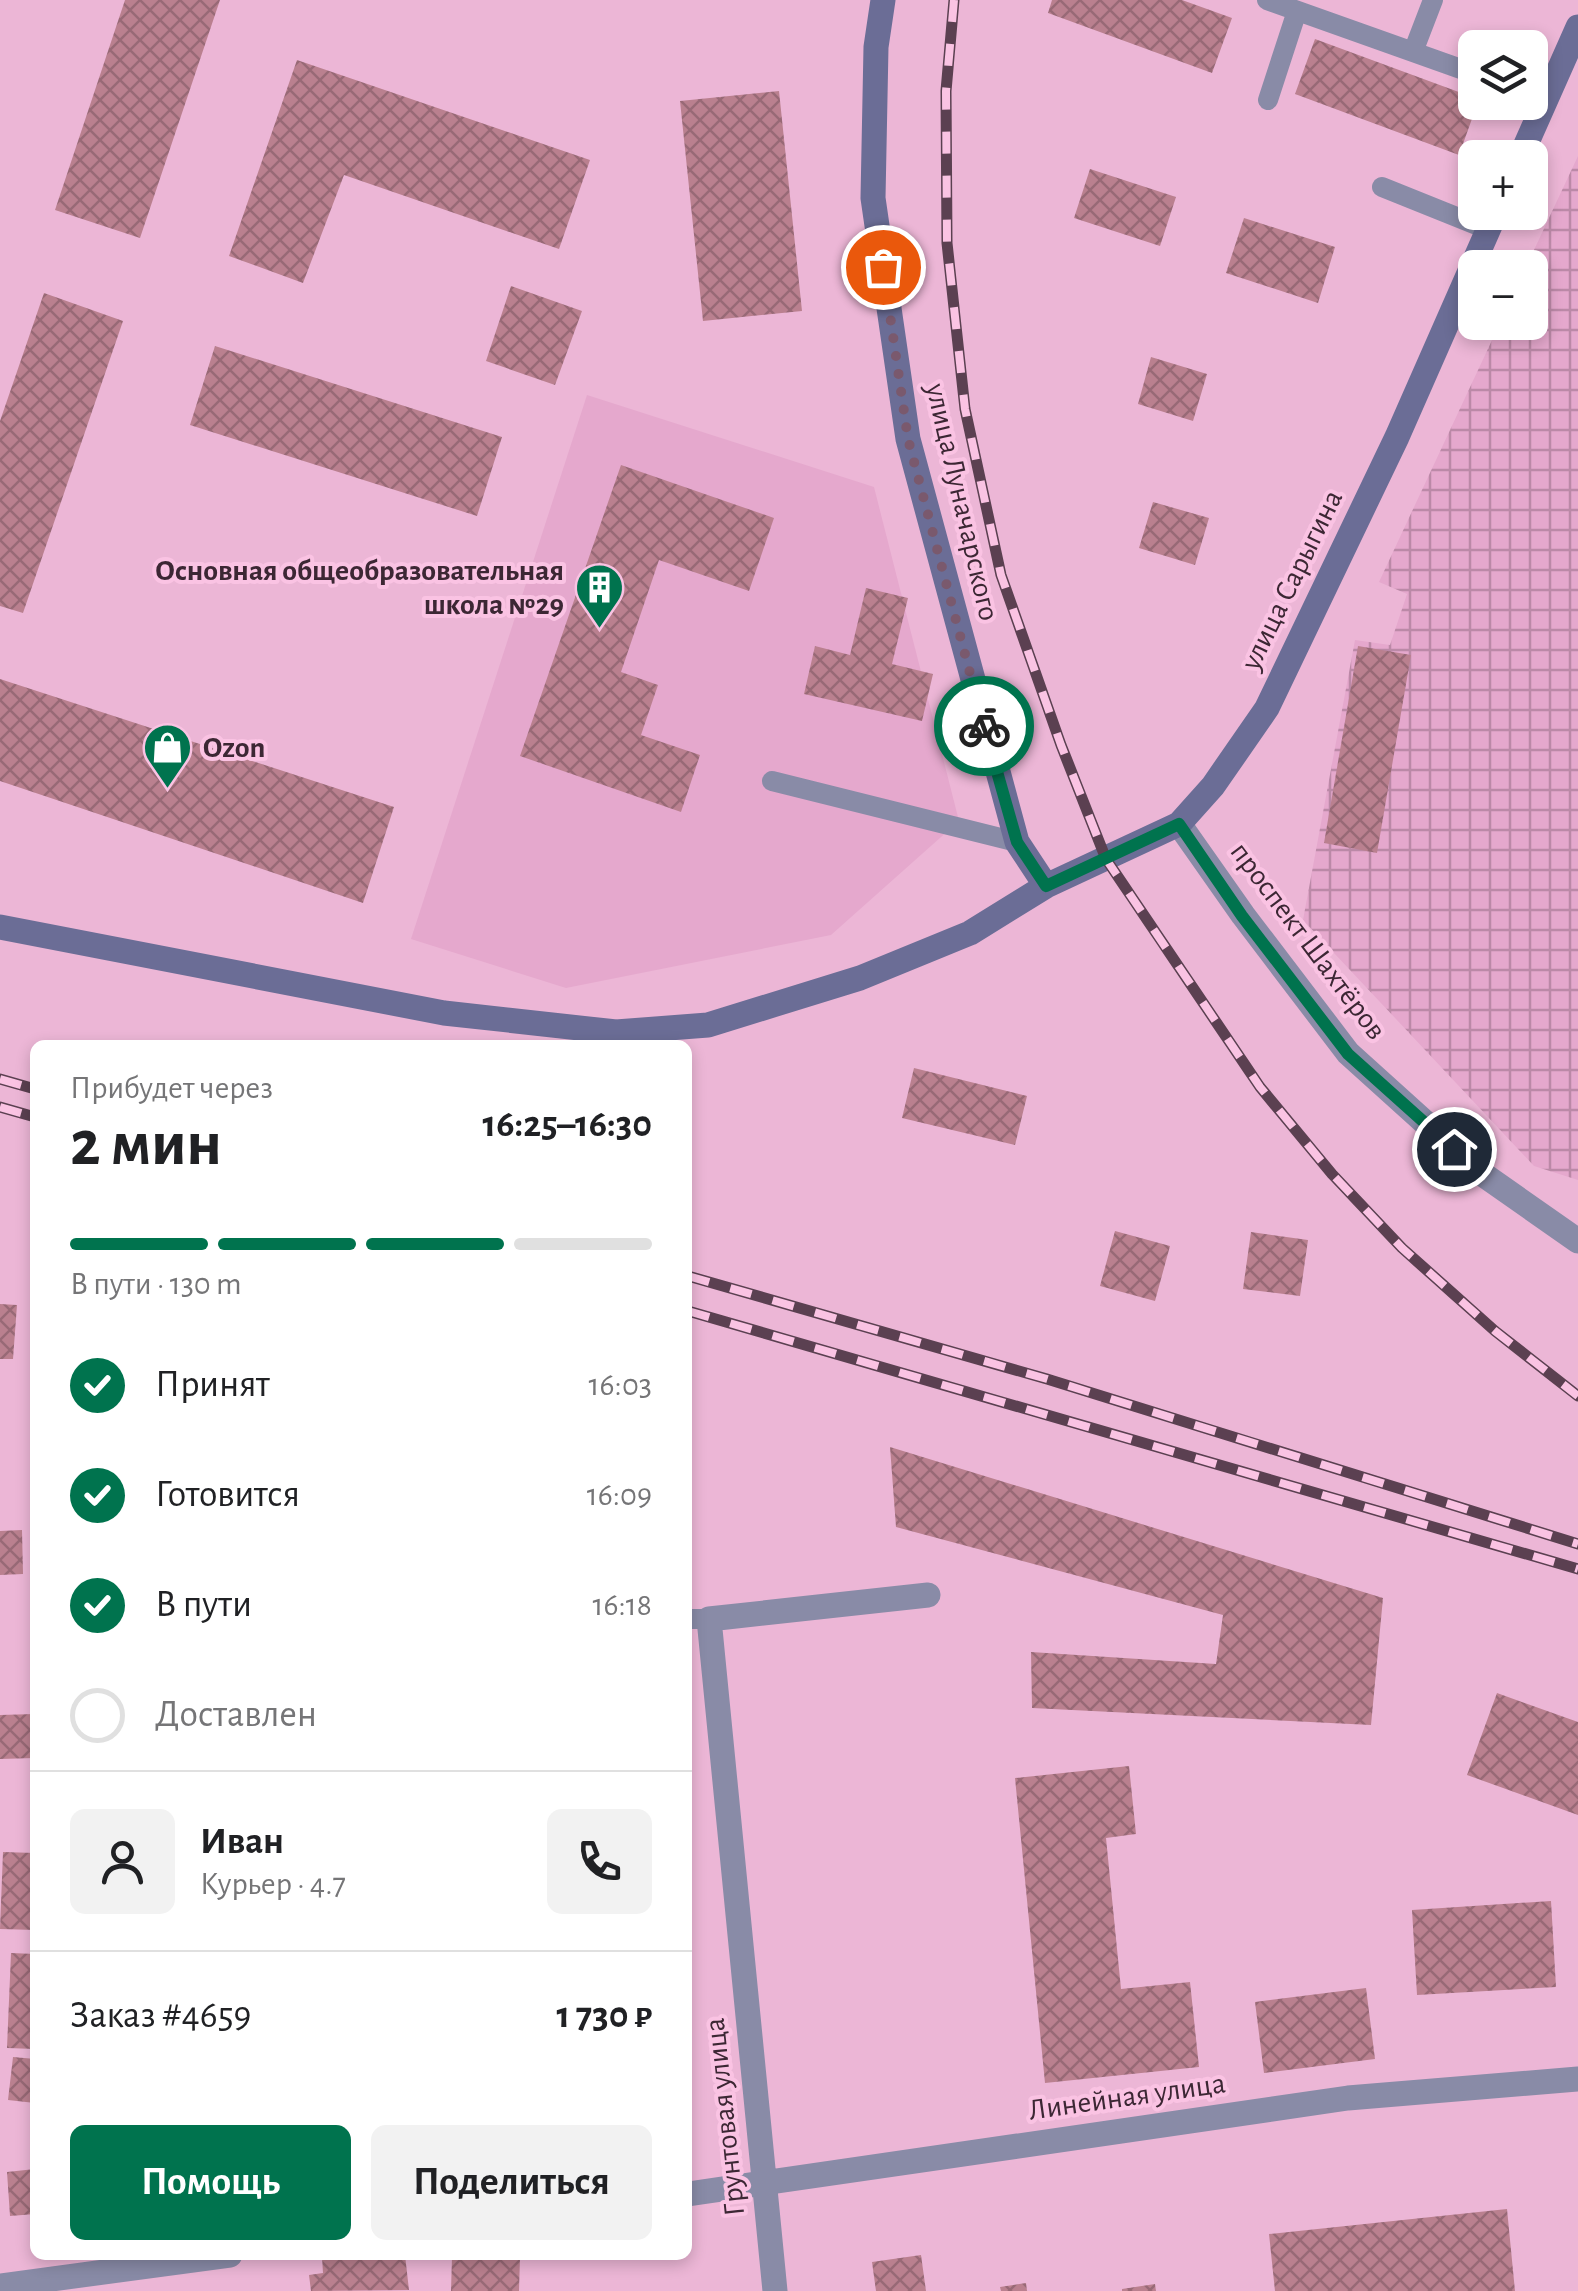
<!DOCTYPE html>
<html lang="ru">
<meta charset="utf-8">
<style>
:root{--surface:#fff;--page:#f2f2f2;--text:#202124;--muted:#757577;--line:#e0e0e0;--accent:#00734e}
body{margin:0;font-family:"Alegreya Sans",sans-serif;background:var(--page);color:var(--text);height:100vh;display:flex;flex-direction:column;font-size:38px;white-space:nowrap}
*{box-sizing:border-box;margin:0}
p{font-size:32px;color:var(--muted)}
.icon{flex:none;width:55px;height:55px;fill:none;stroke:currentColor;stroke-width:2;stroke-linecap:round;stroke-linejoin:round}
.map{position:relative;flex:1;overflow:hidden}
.drawer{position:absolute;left:30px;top:1040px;width:662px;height:1220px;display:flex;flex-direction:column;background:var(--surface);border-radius:15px;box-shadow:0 5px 15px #0003}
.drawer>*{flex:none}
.buttons{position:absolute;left:1458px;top:30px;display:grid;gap:20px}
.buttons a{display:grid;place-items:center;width:90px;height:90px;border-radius:15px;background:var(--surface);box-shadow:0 5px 15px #0003;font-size:50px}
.pin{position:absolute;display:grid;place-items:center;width:85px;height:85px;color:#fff;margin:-42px;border:5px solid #fff;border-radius:50%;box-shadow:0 2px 10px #0007}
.courier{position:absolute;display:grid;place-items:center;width:100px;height:100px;margin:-50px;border:8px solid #00734e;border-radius:50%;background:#fff;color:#222;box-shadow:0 2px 12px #0007}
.summary em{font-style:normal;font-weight:700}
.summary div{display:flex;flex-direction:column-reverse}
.summary{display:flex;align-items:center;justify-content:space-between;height:170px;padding:0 40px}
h1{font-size:65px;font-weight:700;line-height:75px}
.bar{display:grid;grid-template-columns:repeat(4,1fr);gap:15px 10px;align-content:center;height:120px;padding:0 40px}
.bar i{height:12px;border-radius:8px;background:var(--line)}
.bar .on{background:var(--accent)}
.bar p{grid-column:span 4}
.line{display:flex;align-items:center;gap:25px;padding:0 40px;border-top:2px solid var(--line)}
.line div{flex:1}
.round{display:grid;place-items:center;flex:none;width:105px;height:105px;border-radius:15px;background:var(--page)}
ol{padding:0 40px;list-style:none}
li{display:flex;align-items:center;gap:30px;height:110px}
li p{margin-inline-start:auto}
li .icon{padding:10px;border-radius:50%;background:var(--accent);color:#fff;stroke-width:4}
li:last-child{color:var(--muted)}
li i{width:55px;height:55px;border:5px solid var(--line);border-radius:50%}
.cta{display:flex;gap:20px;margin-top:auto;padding:20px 40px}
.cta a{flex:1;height:115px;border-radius:15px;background:var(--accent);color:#fff;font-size:40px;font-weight:700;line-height:115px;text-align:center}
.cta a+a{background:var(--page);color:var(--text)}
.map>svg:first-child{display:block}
</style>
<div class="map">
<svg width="1578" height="2291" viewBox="0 0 1578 2291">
<defs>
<pattern id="industrial-grid" width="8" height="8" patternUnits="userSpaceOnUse" patternTransform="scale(2.5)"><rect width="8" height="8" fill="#e5a8cd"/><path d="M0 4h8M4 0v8" fill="none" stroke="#bb89a7"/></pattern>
<pattern id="building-cross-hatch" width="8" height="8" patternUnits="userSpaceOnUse" patternTransform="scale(2.5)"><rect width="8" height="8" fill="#ba808f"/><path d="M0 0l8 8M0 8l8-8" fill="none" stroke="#986976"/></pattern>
</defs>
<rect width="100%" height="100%" fill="#ecb6d6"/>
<path fill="#e5a8cd" d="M587,395L874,487L959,821L831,935L566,988L411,939Z"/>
<path fill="url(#industrial-grid)" d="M1578,156V1180L1534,1166L1303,920L1355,640L1390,645L1407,594L1379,582L1500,323L1530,322V268L1526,267Z"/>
<path fill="url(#building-cross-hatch)" d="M125,0H220L140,238L55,210Z
M1052,0H1182L1232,18L1212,73L1048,13Z
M1315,39L1475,98V102H1478L1459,155L1295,94Z
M297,60L590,160L559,249L344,175L303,283L229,256Z
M779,91L802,311L703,321L680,101Z
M1090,169L1176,197L1160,246L1074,218Z
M1244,218L1335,247L1318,303L1226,273Z
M511,286L582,311L555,385L486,361Z
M44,293L123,321L23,613L0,606V421Z
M215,346L502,437L477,516L190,425Z
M1151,357L1207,374L1193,421L1138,404Z
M621,465L774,518L749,591L659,560L621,672L658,685L641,735L700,755L681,812L520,756Z
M1153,502L1209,518L1195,565L1139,548Z
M866,588L908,598L892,664L933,674L922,721L804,694L815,646L850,655Z
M1358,646L1411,655L1377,853L1324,843Z
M0,679L394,807L363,903L0,781Z
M914,1068L1027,1096L1015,1145L902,1118Z
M1115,1231L1170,1246L1155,1301L1100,1286Z
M1251,1232L1308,1240L1300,1296L1243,1289Z
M0,1304L17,1305L13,1359H0Z
M890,1447L1383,1598L1371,1725L1032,1708L1031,1652L1216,1664L1223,1615L896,1527Z
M22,1530L23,1574L0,1575V1531Z
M1497,1693L1578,1722V1815L1467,1775Z
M35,1714V1758L0,1759V1715Z
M1129,1766L1136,1834L1106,1838L1121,1989L1190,1982L1199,2067L1045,2083L1015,1778Z
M3,1852L35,1853V1930L0,1929Z
M1551,1901L1556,1987L1417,1995L1412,1910Z
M11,1953L35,1954V2049L7,2048Z
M1366,1988L1375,2059L1264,2073L1255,2002Z
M13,2057L35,2059V2103L8,2100Z
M35,2169V2214L10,2216L7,2172Z
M1507,2209L1515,2291H1275L1269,2234Z
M341,2255H405L409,2290L311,2291L309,2275L323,2273L322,2257Z
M921,2255L926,2291H876L872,2262Z
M452,2257L520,2258L519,2291H451Z
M1026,2283L1027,2291H1001L1000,2287Z
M1155,2284L1156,2291H1122V2289Z"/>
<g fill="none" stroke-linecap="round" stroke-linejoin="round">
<path stroke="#898ba7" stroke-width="20" d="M1267,0L1475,74
M1413,52L1433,0
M1268,100L1297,11
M1382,187L1489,230
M772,781L1017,842
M688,1619H709"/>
<path stroke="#898ba7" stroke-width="25" d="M1179,824L1243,915L1348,1053L1481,1173L1578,1241
M688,2194L1348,2098L1578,2079
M0,2286L230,2255
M775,2291L709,1619L928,1595"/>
<path stroke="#6b6d96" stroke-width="25" d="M883,0L876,47L873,198L908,439L1017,842L1046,886
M1520,158L1578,27
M0,927L444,1013L616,1032L708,1025L860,978L970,933L1046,886L1179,824L1213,786L1267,708L1397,437L1496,212"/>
<defs>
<path id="rail" d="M954,0L946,91L947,243L965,409L1001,575L1061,745L1106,859L1260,1087L1332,1174L1402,1248L1495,1331L1578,1396
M0,1079L35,1089
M0,1107L35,1117
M688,1276L1047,1379L1578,1544
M688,1311L1578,1569"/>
</defs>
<use href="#rail" stroke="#5b4051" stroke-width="11"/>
<use href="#rail" stroke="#fac3e3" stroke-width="8" stroke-dasharray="22" stroke-linecap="butt"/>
</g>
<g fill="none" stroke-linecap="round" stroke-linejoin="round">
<path stroke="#7a596d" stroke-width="10" stroke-dasharray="0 18" d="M883,267L908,439L984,726"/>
<path stroke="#00734e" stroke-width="12" d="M984,726L1017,842L1046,886L1179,824L1242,916L1348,1054L1454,1149"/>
</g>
<defs>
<symbol id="building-pin" viewBox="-11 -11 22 30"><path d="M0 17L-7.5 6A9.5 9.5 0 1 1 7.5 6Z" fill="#00734e" stroke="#fac3e3"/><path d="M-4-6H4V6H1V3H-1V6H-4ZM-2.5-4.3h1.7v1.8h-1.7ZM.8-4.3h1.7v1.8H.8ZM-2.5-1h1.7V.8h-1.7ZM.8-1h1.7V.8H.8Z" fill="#fff"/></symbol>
<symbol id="shop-pin" viewBox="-11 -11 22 30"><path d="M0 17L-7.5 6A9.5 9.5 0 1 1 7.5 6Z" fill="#00734e" stroke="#fac3e3"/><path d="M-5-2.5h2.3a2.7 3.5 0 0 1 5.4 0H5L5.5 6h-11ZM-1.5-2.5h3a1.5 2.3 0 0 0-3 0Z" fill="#fff"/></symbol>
</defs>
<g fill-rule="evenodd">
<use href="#building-pin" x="572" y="560" width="55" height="75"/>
<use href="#shop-pin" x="140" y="720" width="55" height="75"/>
</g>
<g text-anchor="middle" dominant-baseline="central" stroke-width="8" stroke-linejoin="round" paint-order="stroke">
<g font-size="30" fill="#3c2734" stroke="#fac3e3">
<text transform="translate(962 502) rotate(77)">улица Луначарского</text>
<text transform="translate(1292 580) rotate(-64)">улица Сарыгина</text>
<text transform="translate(1308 941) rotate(53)">проспект Шахтёров</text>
<text transform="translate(1127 2097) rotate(-8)">Линейная улица</text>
<text transform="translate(725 2117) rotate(-96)">Грунтовая улица</text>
</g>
<g font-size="30" font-weight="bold" fill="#3c2734" stroke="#fac3e3" text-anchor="end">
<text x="564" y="571">Основная общеобразовательная<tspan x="564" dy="34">школа №29</tspan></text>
<text x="203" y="748" text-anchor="start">Ozon</text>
</g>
</g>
</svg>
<div class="buttons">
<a><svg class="icon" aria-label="layers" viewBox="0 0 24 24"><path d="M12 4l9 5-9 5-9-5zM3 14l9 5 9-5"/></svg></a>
<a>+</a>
<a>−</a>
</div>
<div class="pin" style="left:883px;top:267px;background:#ea580c"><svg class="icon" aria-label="bag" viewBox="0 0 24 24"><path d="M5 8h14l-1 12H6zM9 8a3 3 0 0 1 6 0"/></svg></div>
<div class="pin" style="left:1454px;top:1149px;background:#1f2937"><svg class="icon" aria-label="home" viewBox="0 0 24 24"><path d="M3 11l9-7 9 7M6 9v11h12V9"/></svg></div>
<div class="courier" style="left:984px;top:726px"><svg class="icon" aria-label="bike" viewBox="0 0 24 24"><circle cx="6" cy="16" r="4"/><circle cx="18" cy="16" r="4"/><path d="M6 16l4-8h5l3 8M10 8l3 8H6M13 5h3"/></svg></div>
<section class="drawer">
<div class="summary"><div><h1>2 мин</h1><p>Прибудет через</p></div><em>16:25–16:30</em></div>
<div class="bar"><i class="on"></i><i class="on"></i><i class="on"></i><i></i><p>В пути · 130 m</p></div>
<ol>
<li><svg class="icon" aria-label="check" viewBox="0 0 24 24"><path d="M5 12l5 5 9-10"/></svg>Принят<p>16:03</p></li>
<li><svg class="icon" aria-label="check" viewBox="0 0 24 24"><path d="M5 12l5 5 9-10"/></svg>Готовится<p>16:09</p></li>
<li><svg class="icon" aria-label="check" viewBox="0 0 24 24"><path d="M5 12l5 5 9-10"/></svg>В пути<p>16:18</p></li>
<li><i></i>Доставлен</li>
</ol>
<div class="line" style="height:180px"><a class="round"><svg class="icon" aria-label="person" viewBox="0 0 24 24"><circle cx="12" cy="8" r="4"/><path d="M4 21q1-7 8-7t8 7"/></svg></a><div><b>Иван</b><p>Курьер · 4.7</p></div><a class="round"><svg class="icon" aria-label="phone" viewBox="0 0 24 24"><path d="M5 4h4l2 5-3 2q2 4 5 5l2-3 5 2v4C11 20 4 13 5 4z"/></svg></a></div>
<div class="line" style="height:130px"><div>Заказ #4659</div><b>1 730 ₽</b></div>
<div class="cta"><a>Помощь</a><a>Поделиться</a></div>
</section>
</div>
